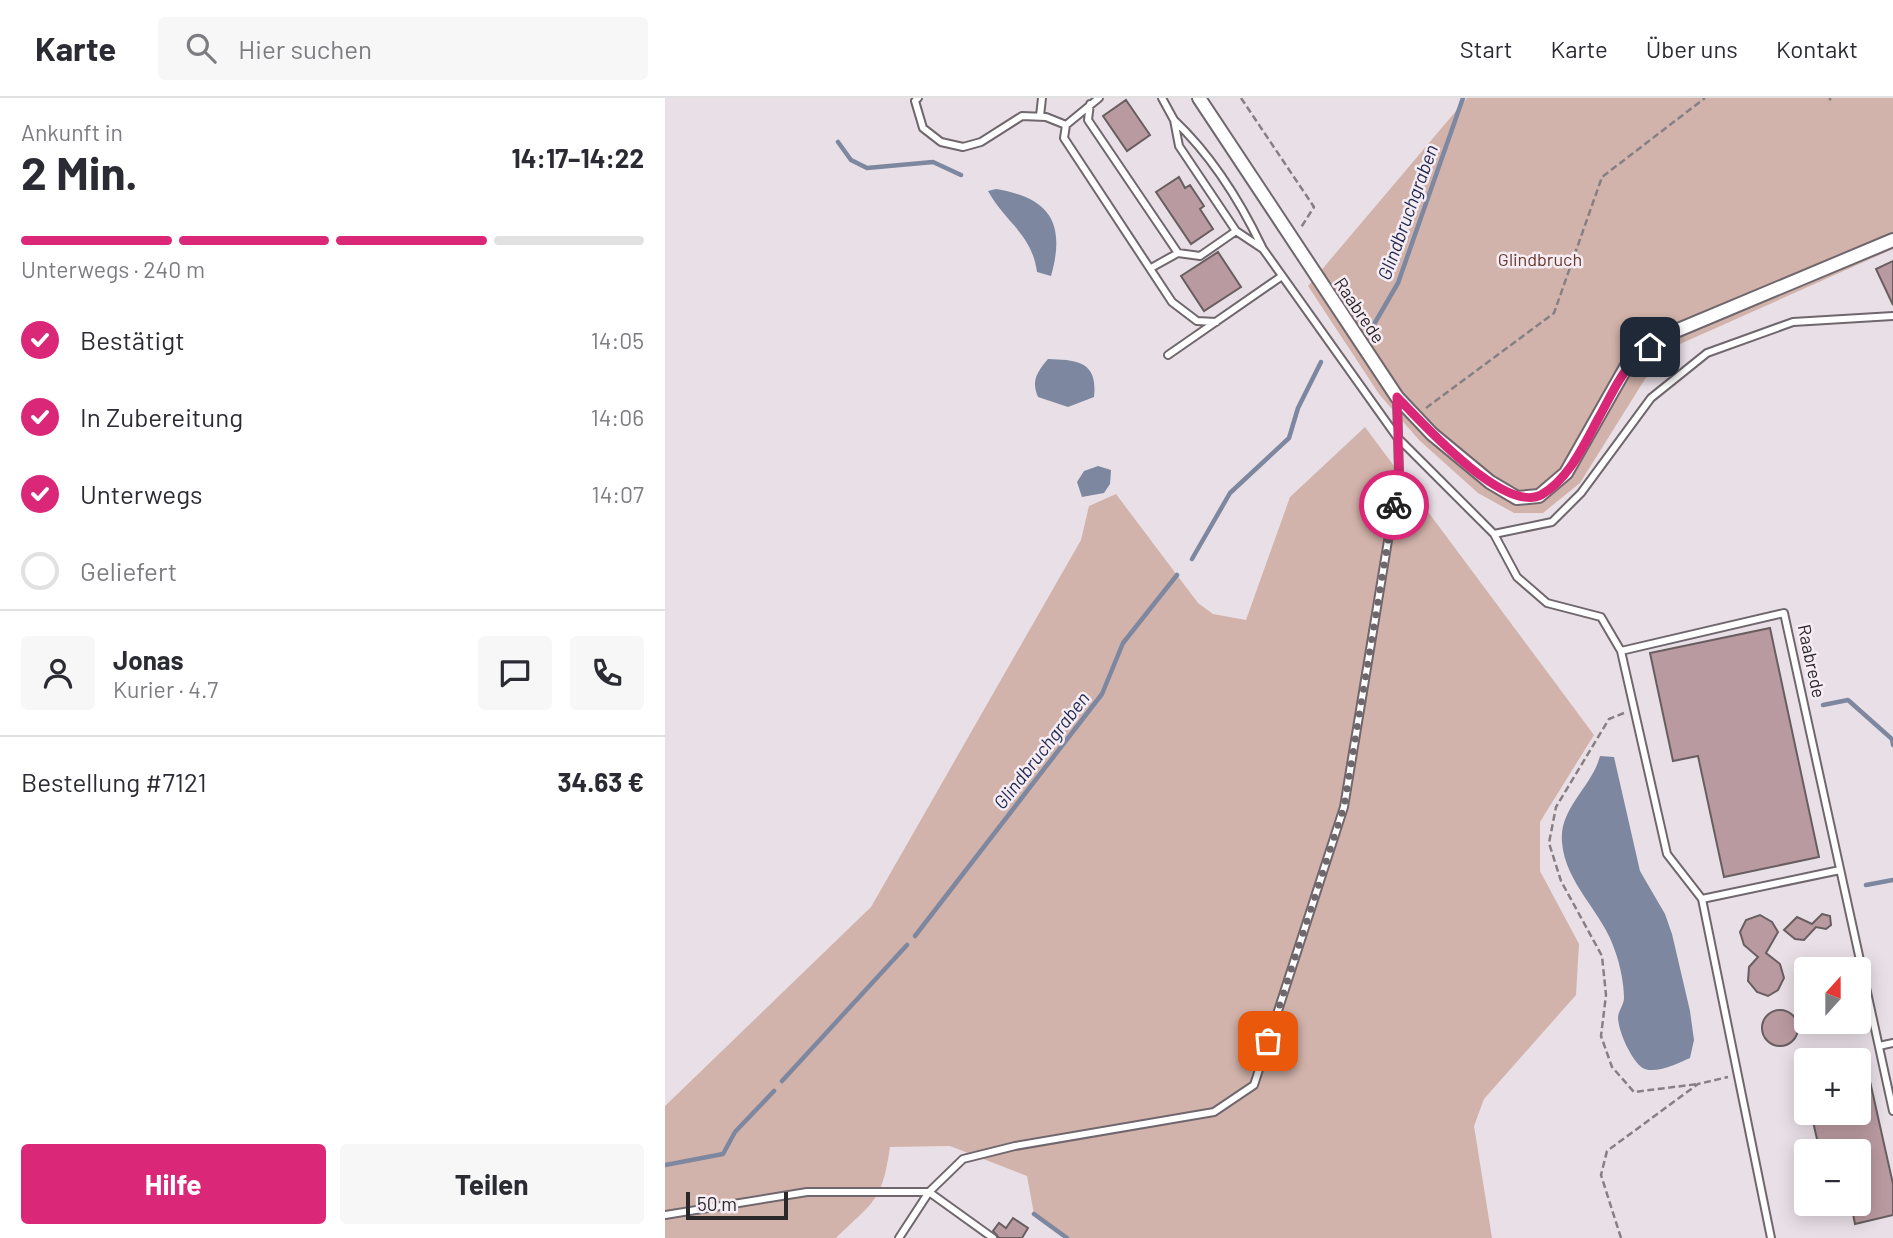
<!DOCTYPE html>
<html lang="de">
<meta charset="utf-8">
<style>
:root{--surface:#fff;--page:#f7f7f7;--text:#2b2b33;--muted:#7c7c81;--line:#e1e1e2;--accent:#db2777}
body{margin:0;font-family:Barlow,sans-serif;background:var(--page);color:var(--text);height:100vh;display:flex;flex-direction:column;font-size:26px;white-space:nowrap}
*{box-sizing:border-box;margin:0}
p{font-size:23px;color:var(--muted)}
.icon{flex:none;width:38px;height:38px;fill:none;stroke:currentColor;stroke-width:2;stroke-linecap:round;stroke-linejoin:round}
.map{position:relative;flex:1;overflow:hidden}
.sheet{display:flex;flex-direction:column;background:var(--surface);width:665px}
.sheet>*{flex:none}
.needle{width:46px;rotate:21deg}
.buttons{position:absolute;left:1129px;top:859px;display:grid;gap:14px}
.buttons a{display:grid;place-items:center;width:77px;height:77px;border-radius:7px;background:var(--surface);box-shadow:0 4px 18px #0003;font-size:35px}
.scale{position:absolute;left:21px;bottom:18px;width:102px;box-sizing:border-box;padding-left:7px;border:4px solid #2b282a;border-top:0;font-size:19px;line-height:24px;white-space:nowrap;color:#2b282a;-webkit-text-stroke:5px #f6edf4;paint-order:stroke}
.pin{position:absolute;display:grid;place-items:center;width:60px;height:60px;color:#fff;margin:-30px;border-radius:14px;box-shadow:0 4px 10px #0006}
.courier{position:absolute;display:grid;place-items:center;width:70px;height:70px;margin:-35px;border:5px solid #db2777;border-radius:50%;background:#fff;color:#222;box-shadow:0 2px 9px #0007}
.headline em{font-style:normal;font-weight:700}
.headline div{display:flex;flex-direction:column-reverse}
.headline{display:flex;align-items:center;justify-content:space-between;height:119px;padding:0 21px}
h1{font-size:46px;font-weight:700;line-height:52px}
.bar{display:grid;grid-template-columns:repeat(4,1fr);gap:10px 7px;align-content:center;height:84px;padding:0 21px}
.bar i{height:9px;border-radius:5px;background:var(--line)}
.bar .selected{background:var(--accent)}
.bar p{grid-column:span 4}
.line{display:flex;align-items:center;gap:18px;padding:0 21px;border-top:2px solid var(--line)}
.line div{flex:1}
.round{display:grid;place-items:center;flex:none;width:74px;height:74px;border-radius:7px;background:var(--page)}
ol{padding:0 21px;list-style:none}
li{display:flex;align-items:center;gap:21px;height:77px}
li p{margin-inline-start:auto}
li .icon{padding:7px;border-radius:50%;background:var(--accent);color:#fff;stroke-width:4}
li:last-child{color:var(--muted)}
li i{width:38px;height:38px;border:4px solid var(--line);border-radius:50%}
.button{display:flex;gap:14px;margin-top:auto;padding:14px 21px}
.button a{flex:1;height:80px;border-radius:7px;background:var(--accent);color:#fff;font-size:28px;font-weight:700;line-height:80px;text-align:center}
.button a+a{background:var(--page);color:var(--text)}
header{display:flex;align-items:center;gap:42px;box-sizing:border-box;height:98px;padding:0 35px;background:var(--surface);border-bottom:2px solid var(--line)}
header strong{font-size:33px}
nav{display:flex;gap:38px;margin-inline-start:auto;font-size:24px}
.search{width:490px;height:63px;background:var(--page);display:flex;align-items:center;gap:18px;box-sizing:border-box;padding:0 24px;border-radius:7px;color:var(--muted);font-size:26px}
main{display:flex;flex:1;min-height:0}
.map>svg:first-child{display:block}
</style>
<header>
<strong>Karte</strong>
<div class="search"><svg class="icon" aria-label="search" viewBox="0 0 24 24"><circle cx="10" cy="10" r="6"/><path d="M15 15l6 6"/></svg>Hier suchen</div>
<nav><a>Start</a><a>Karte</a><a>Über uns</a><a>Kontakt</a></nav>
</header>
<main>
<section class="sheet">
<div class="headline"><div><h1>2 Min.</h1><p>Ankunft in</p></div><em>14:17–14:22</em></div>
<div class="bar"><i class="selected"></i><i class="selected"></i><i class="selected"></i><i></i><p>Unterwegs · 240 m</p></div>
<ol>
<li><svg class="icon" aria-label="check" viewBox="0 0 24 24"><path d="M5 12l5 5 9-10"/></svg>Bestätigt<p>14:05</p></li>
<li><svg class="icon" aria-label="check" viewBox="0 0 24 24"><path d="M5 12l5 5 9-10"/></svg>In Zubereitung<p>14:06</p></li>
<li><svg class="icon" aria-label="check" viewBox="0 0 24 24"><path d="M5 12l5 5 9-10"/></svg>Unterwegs<p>14:07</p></li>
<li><i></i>Geliefert</li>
</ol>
<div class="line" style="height:126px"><a class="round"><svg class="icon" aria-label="person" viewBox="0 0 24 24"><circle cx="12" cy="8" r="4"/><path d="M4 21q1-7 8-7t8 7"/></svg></a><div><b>Jonas</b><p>Kurier · 4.7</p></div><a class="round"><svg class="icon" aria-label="chat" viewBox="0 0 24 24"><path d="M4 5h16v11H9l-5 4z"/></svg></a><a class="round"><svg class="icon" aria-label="phone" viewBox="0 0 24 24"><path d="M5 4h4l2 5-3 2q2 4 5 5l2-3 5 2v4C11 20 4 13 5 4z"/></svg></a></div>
<div class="line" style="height:91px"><div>Bestellung #7121</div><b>34.63 €</b></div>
<div class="button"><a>Hilfe</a><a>Teilen</a></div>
</section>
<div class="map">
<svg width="1228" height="1140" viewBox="0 0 1228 1140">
<rect width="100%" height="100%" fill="#e9e0e7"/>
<path fill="#d2b3ab" d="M802,0H1228V151L1015,246L980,281L915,385L878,415H849L813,395L754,342L714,296L643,188Z
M700,329L929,637L875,724V773L914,846L911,897L819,1001L809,1028L827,1140H402L369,1116L362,1078L285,1048L225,1049C217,1104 209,1103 171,1140H0V1008L206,809L416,442L424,408L451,396L533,505L548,516L581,522L625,399Z"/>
<path fill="#7e87a0" d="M331,91C385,100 401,125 386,178L372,174C367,136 340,124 323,93Z
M383,261C412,262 433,263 429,299L403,309L373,299C366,283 372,274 383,261Z
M433,368L446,372L445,386L439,395L417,399L412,384L419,373Z
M935,658L949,659L975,773L1000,816L1007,836L1025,913L1029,942L1025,960C1013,965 987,979 975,968C965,958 954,935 953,920C953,913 959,907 959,900C959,886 955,866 950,853C938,814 900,786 897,744C894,710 927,689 935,658Z"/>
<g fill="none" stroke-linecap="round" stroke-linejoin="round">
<path stroke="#7e87a0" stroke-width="4.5" d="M173,44L186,62L202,70L268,64L296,77
M704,235L733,185L798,0
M527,461L565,395L624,340L633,310L656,264
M1158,607L1183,602L1227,641L1228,647
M1201,787L1228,782
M250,838L437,596L458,545L512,477
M117,983L242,847
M0,1067L58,1056L70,1034L109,993
M369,1116L402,1140"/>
</g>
<path fill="#ba9aa1" stroke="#685e60" stroke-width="2" d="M461,2L485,37L462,53L438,18Z
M514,79L520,90L525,87L539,108L535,111L548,131L526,146L491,94Z
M553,154L576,189L539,213L516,178Z
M1228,163V207L1211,171Z
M1105,530L1154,759L1059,779L1033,658L1008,663L985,555Z
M1157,816L1165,818L1166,827L1161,831L1151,829L1139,842L1130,841L1119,832L1132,819L1147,826Z
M1095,817L1107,824L1113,834L1101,855L1115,866L1119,880L1113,892L1103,898L1092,894L1083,883L1084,869L1093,859L1079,847L1075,834L1081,822Z
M1097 930a18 18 0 1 1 36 0a18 18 0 1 1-36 0Z
M1198,952L1228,1086V1117L1190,1126L1186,1106H1194V1054H1174L1173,1050L1155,1054L1146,1015H1194V953Z
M348,1120L363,1130L357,1140H334L328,1133L334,1125L341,1130Z"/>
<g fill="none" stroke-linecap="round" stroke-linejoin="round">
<defs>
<path id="lane" d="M253,0L250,3L258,30L276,44L298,49L316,44L357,18L381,19L401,27
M434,0L401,27L399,40L507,204L532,223L551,224
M425,6L423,22L513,155
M375,18L377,0
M509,22C546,57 575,103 597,149
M571,133L598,151L732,339L829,436L852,479L882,505L936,519L956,553L1119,515L1228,1013
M486,170L513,155L535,158L571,133L514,48L509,22L497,0
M503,257L617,178
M829,436L887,424L916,395L986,300L1042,255L1128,224L1228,218
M956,553L1002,756L1037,801L1106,1140
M1037,801L1175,772
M1214,948L1228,945
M0,1117L142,1094H264L328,1140
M234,1140L264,1094L298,1061L350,1048L549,1014L589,987L679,709L734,376L732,301"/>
<path id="street" d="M534,0L732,299L767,336L825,384L852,400L874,398L901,375L964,264L1006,235L1228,142"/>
</defs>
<use href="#lane" stroke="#6f676d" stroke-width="10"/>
<use href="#street" stroke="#6f676d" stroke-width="16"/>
<path stroke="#868084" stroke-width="2.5" stroke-dasharray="7 3.5" stroke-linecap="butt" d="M576,0L649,109L635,131
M1164,0L1166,2
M761,310L889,215L937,79L1040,0
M959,615L944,621L891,709L884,745L896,783L937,858L941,897L936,938L947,969L969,994L1033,986
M956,1140L936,1077L942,1053L1033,986L1063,979"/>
<use href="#lane" stroke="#fff" stroke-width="6"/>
<use href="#street" stroke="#fff" stroke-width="12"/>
</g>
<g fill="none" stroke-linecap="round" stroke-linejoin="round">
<path stroke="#6e686c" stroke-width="7" stroke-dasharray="0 12.6" d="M603,943L679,709L729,407"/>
<path stroke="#db2777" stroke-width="9" d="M729,407L734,376L732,299C756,324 839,416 876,397C903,382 919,347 933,321C950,291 956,270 985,249"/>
</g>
<g text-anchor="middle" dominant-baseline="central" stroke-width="5" stroke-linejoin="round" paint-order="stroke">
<g font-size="18" fill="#68392e" stroke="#f6edf4">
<text x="875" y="161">Glindbruch</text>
</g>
<g font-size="18" fill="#2b282a" stroke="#f6edf4">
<text transform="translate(695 212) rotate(56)">Raabrede</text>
<text transform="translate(1147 563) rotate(78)">Raabrede</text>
</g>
<g font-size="19" font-style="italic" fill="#1f294f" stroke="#f6edf4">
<text transform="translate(742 114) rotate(-70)">Glindbruchgraben</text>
<text transform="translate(376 652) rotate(-52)">Glindbruchgraben</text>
</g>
</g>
</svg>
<div class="buttons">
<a><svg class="needle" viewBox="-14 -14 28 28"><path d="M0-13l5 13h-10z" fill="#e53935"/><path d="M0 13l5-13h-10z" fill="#7c7c81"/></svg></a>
<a>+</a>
<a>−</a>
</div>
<div class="scale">50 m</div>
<div class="pin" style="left:603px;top:943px;background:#ea580c"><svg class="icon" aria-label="bag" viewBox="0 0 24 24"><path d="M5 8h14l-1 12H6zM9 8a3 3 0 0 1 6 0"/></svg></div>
<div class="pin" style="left:985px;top:249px;background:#1f2937"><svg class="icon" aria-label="home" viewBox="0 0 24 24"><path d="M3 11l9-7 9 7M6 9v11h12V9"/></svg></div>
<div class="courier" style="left:729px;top:407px"><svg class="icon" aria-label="bike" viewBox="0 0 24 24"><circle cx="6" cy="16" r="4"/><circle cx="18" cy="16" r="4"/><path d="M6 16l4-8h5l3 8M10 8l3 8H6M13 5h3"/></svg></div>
</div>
</main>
